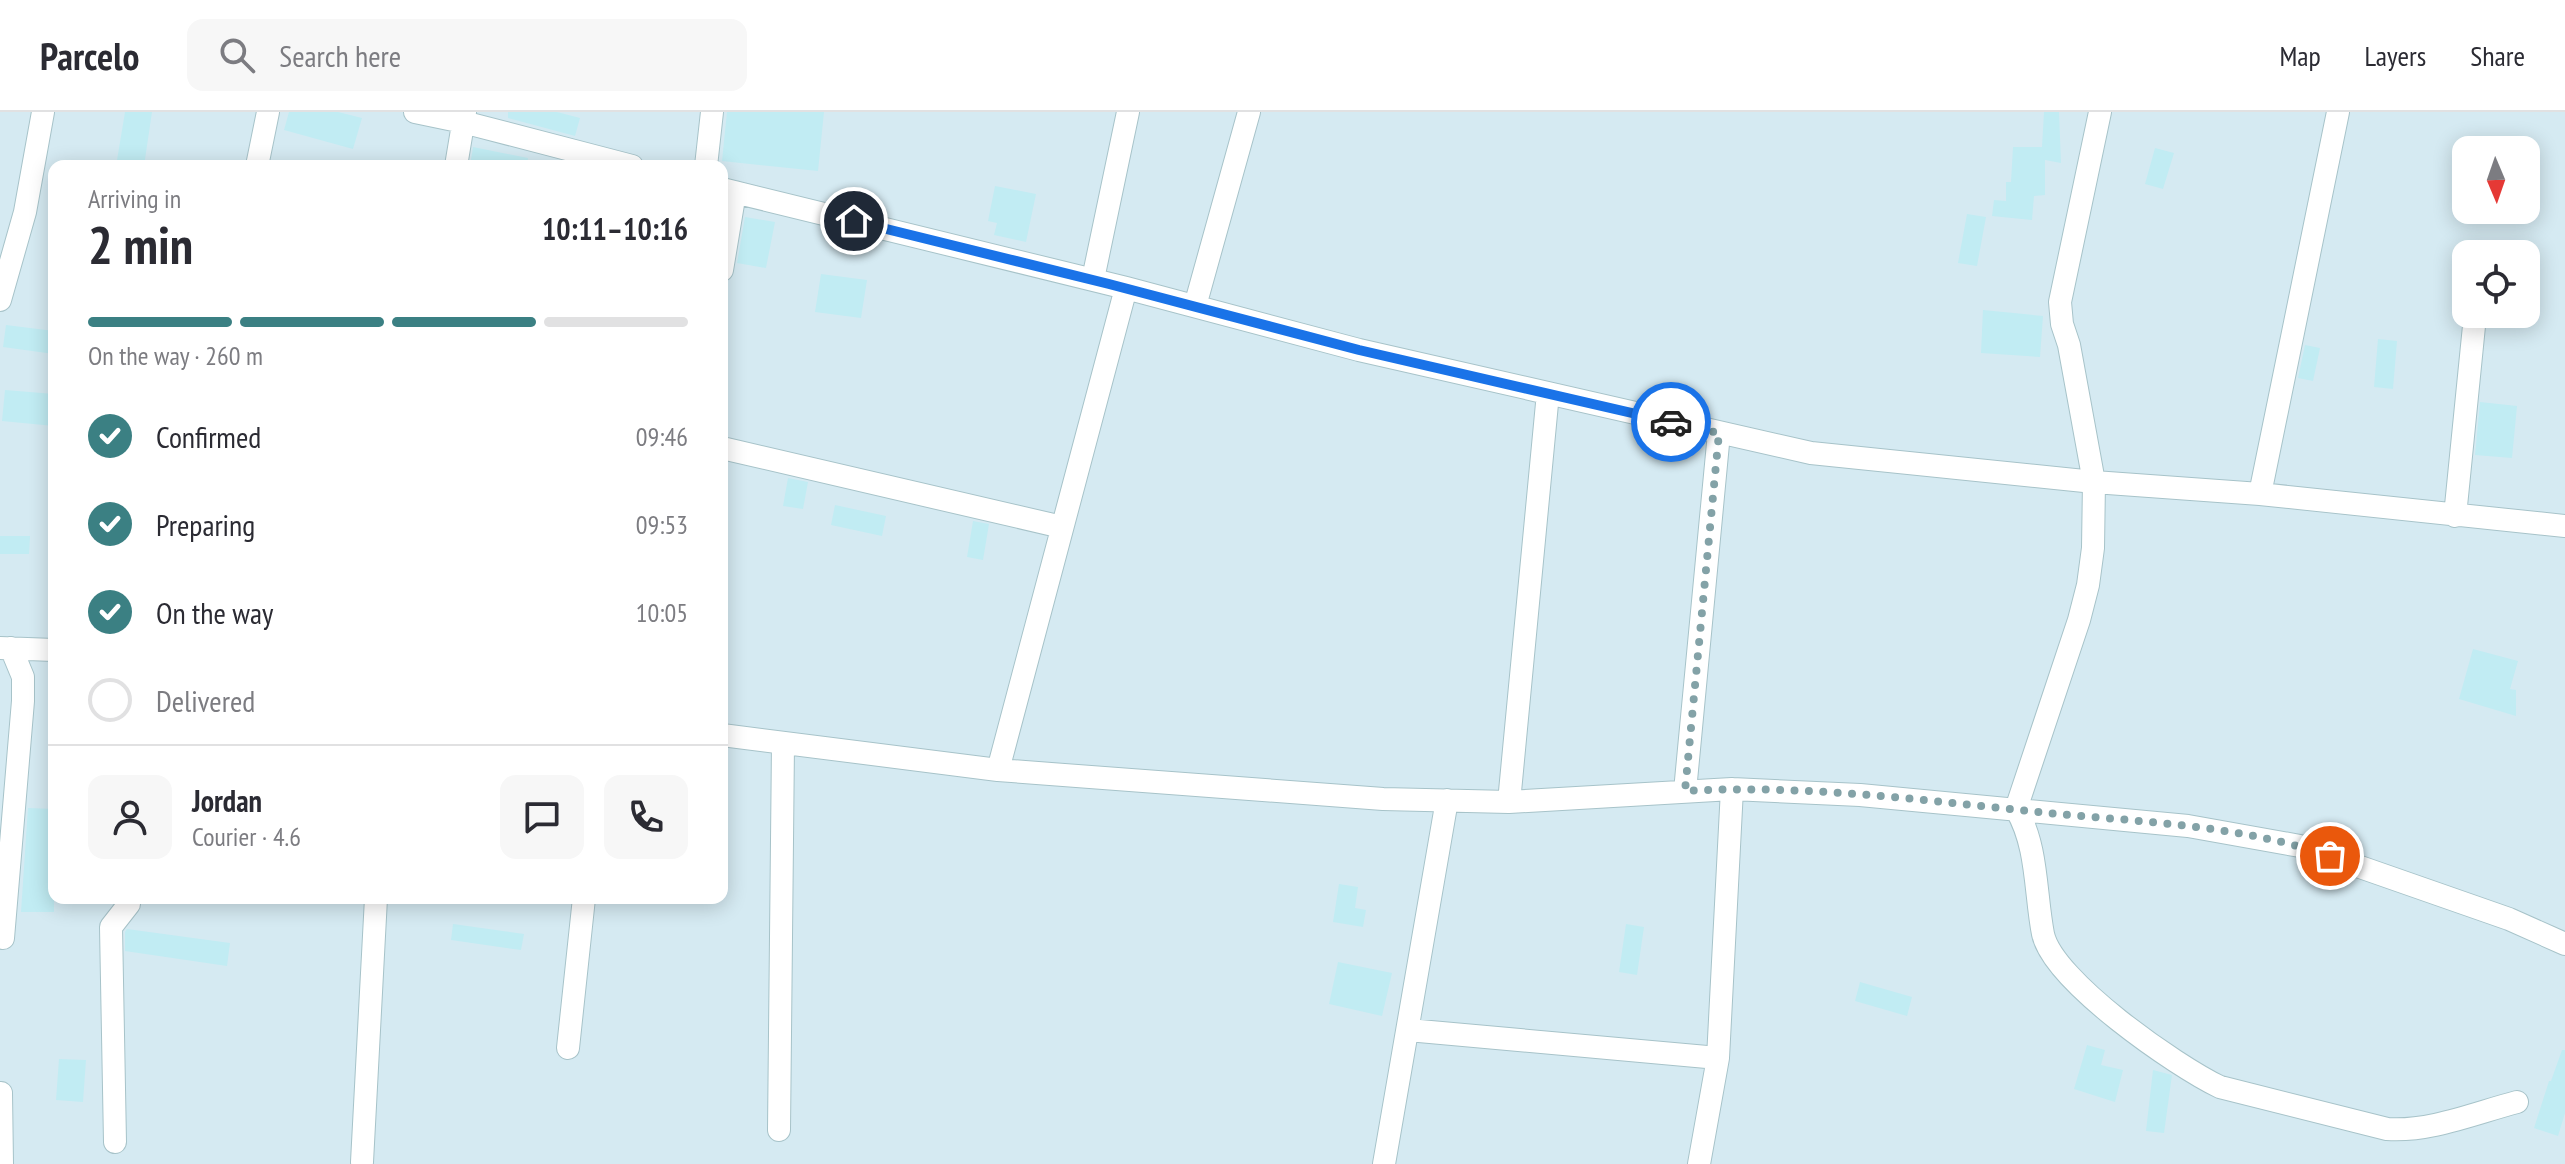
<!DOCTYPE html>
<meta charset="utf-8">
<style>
:root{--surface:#fff;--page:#f7f7f7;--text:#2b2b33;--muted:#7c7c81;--line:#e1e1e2;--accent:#3b8083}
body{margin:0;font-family:"PT Sans Narrow",sans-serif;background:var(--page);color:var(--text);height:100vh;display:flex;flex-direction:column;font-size:30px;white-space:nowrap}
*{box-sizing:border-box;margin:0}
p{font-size:26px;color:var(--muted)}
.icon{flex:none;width:44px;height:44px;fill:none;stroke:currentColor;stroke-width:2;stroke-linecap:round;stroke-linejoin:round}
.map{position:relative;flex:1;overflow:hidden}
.details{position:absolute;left:48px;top:48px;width:680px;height:744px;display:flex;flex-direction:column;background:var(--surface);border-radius:16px;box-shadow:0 4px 20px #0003}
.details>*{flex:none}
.needle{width:52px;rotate:178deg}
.tools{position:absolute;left:2452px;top:24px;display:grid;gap:16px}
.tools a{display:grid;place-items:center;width:88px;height:88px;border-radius:16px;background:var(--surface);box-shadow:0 4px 20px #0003;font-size:40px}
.pin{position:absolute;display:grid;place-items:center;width:68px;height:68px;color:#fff;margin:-34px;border:4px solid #fff;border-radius:50%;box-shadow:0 2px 8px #0007}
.courier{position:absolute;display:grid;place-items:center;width:80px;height:80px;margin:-40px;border:6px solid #1a73e8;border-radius:50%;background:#fff;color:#222;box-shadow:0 2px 10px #0007}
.overview em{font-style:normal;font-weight:600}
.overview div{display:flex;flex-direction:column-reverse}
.overview{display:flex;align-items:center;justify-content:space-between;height:136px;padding:0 40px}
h1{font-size:52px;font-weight:600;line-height:60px}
.bar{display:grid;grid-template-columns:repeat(4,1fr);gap:12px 8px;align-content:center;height:96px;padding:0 40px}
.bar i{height:10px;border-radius:6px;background:var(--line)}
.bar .on{background:var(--accent)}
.bar p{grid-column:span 4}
.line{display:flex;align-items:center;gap:20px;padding:0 40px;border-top:2px solid var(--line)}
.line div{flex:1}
.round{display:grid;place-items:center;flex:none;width:84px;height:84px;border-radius:16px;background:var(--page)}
ol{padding:0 40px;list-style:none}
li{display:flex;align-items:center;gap:24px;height:88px}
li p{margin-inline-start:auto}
li .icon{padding:8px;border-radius:50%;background:var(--accent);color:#fff;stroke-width:4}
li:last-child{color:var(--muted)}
li i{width:44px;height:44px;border:4px solid var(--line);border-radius:50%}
header{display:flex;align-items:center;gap:48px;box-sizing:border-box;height:112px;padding:0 40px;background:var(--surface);border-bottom:2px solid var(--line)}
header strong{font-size:38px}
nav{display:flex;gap:44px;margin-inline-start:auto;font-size:28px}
.search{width:560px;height:72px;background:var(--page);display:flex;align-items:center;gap:20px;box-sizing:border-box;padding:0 28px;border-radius:16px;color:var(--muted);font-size:30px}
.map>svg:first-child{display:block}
</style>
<header>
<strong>Parcelo</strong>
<div class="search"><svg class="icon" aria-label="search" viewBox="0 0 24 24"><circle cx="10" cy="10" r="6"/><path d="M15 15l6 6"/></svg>Search here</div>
<nav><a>Map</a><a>Layers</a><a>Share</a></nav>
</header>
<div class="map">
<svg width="2565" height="1052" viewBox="0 0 2565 1052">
<rect width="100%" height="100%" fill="#eaf6fd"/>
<path fill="#d5eaf2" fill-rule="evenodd" d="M0,0H2565V1052H0ZM2466,38H2526V98H2466ZM54,54H722V786H54ZM2466,142H2526V202H2466Z"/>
<path fill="#c1ecf3" d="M125,0H152L144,54H116Z
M289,0H338L362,6L353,37L284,18Z
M508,0H557L580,6L575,24L508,6Z
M727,0H824L818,59L722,49Z
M2044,0H2059L2061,51L2045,48V83L2034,84L2032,108L1992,104L1994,88L2006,89V70H2011L2013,35H2042Z
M473,35L528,46L527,54H470Z
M2155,36L2174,41L2163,77L2145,72Z
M995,74L1036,82L1026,130L994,123L997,111L988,109Z
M1967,102L1986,105L1977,154L1958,151Z
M745,105L775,110L766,156L737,151Z
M821,162L867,168L861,206L815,200Z
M1983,198L2043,204L2040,245L1981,241Z
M6,213L54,219V242L3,235Z
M2378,227L2397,229L2393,277L2374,275Z
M2305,233L2320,236L2313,269L2298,266Z
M5,278L54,282V314L2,309Z
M2480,290L2517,294L2512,346L2475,343Z
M788,366L808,370L803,397L783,394Z
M835,393L886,404L882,424L831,413Z
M973,409L989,412L983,448L967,445Z
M0,424H30L29,442H0Z
M2473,537L2518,549L2510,577L2516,578V604L2459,587Z
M28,696L54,697V800H21Z
M1339,772L1358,775L1355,796L1366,798L1363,815L1333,810Z
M453,812L524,822L521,838L451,828Z
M1626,812L1644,815L1637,863L1619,860Z
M127,817L230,831L227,854L125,839V820Z
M1338,850L1392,861L1382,904L1329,892Z
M1860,870L1912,885L1907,904L1855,889Z
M2087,933L2105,938L2101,953L2123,958L2115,990L2074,977Z
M2562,938H2565V1001L2558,1024L2534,1016L2549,969H2551Z
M59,947L86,948L83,990L56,988Z
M2153,958L2172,963L2164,1021L2146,1019Z"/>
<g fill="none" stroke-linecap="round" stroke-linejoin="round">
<defs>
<path id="minor" d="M415,0L463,10L632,54
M2100,0L2060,190L2062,212L2069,233L2094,370L2093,436L2088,473L2079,508L2016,697C2038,734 2035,781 2043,822C2053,869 2176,954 2220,975L2387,1017C2430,1020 2475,1001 2517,990
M257,54L268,0
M456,54L465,0
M706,54L712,0
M722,77L1126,176L1359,238L1811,341L2094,370L2260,382L2565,414
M722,158L735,80
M1093,167L1128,0
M0,188L25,100L43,0
M1195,194L1249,0
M722,336L1062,415
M2260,382L2338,0
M2455,404L2475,204
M0,536L54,538
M722,623L998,658L1383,687L1509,690L1732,677L1860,683L2188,714L2300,734L2509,807L2565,832
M998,658L1126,176
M1685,679L1719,321
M1509,690L1548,281
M3,826L23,589V565L11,536
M1408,918L1718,946
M568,936L584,786
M1,981L2,1052
M779,1018L783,632
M115,1030L111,815L129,792V786
M362,1050L376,786
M1384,1052L1447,688
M1699,1052L1718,946L1732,677"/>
</defs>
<use href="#minor" stroke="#a7c3c9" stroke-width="24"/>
<use href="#minor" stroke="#fff" stroke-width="22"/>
</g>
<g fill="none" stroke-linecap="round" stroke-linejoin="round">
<path stroke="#83a2a7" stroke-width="8" stroke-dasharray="0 14.4" d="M1671,310L1719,321L1685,679C1806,672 1929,689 2048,701C2142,710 2240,713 2330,744"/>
<path stroke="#1a73e8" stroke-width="10" d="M854,109L1109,172L1359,238L1671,310"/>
</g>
</svg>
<div class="tools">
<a><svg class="needle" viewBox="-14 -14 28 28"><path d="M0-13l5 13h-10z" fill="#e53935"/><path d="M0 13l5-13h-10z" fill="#7c7c81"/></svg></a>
<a><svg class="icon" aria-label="locate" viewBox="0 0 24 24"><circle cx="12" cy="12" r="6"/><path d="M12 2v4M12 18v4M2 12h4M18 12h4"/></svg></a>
</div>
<div class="pin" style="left:2330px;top:744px;background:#ea580c"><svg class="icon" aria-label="bag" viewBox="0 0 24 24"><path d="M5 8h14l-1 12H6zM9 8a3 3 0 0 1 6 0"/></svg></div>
<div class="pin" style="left:854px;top:109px;background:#1f2937"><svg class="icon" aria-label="home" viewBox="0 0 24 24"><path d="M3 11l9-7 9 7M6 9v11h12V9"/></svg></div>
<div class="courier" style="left:1671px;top:310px"><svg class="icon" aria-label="car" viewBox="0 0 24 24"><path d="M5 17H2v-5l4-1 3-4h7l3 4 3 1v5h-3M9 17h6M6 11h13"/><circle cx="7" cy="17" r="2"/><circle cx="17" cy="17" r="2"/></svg></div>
<section class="details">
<div class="overview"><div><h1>2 min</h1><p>Arriving in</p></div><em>10:11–10:16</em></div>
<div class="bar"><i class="on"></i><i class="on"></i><i class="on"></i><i></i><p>On the way · 260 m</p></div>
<ol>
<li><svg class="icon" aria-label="check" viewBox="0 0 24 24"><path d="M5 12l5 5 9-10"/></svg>Confirmed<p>09:46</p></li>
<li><svg class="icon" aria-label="check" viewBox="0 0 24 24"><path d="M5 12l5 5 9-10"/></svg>Preparing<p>09:53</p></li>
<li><svg class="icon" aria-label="check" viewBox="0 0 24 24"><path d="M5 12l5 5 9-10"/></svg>On the way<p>10:05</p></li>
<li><i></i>Delivered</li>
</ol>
<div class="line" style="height:144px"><a class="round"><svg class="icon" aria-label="person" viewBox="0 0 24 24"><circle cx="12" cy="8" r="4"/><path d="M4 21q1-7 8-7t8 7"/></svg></a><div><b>Jordan</b><p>Courier · 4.6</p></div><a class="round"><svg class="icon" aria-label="chat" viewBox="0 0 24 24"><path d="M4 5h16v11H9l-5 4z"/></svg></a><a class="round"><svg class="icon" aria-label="phone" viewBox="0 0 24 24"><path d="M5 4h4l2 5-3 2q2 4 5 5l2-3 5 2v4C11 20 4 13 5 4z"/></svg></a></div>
</section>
</div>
